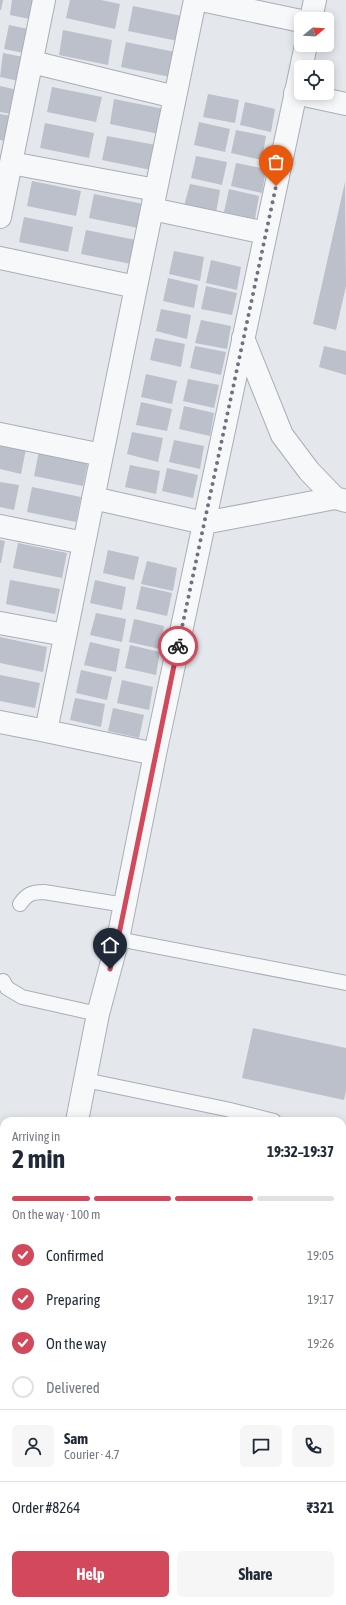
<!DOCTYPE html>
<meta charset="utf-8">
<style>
:root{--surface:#fff;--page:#f6f6f7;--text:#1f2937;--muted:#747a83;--line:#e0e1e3;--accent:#d1495b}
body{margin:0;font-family:"Asap Condensed",sans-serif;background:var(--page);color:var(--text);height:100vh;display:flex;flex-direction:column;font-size:15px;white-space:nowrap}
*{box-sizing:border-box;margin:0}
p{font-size:13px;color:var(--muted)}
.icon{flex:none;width:22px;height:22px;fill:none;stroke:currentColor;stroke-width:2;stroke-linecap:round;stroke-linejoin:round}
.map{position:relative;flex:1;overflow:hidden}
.drawer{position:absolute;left:0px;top:1117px;width:346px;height:488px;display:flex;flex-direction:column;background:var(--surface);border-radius:12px 12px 0 0;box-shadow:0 2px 10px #0003}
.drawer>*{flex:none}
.needle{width:26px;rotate:72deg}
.buttons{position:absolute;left:294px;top:12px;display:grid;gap:8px}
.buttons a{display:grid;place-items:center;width:40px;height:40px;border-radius:6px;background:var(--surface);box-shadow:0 2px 10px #0003;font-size:20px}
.pin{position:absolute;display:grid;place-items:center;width:34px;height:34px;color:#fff;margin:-41px -17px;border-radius:50% 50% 50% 0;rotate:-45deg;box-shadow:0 0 4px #0007}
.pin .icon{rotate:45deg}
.courier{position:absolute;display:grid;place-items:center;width:40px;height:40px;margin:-20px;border:3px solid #d1495b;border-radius:50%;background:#fff;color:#222;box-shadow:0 1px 5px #0007}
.overview em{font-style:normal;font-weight:700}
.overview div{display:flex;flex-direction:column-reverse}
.overview{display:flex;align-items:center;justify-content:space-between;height:68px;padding:0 12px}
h1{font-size:26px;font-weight:700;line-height:30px}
.bar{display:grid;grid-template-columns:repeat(4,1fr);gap:6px 4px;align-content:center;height:48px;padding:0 12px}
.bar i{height:5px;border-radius:3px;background:var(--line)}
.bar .selected{background:var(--accent)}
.bar p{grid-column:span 4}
.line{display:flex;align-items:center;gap:10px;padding:0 12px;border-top:1px solid var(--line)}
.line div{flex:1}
.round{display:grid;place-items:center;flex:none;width:42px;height:42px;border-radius:6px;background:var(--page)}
ol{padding:0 12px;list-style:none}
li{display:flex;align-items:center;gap:12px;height:44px}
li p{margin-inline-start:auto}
li .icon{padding:4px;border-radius:50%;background:var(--accent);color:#fff;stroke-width:4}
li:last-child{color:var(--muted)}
li i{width:22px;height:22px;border:2px solid var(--line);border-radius:50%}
.cta{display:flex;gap:8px;margin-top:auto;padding:8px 12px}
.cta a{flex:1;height:46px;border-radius:6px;background:var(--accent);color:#fff;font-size:16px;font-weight:700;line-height:46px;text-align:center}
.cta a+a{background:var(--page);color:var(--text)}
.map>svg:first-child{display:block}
</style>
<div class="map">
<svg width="346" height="1605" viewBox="0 0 346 1605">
<rect width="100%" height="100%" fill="#e4e7ec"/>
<path fill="#bbc0ca" d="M0,0H3L1,10H0Z
M12,0H38L34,20L10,15Z
M70,0H101L120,4L115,29L66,18Z
M133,6L182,16L178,41L128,31Z
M9,25L33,30L29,54L4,49Z
M63,30L112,40L108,65L59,55Z
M126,42L175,52L170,77L121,67Z
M3,53L28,58L23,82L0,77Z
M0,86L22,91L17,115L0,112Z
M52,87L102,97L96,122L47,112Z
M208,94L239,100L235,123L203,117Z
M114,99L164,109L159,134L110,124Z
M245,102L275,109L271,132L240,125Z
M0,114L17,117L12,142L0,140Z
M199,122L230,129L225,152L194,145Z
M45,123L94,133L89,158L40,148Z
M236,130L266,136L262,160L231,153Z
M107,136L156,145L151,170L102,160Z
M196,156L227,162L222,185L191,178Z
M236,163L266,169L262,193L231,186Z
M32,181L81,191L76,216L27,206Z
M345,182L346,286L336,330L313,324Z
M190,184L220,190L216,213L184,206Z
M229,189L259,196L255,219L224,212Z
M94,194L143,204L138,228L89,218Z
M24,217L73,227L68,252L19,242Z
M86,230L136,240L131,264L81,254Z
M174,251L204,257L200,281L169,274Z
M211,260L241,267L237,290L206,283Z
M168,278L198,285L194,308L163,301Z
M206,286L237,293L232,315L201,309Z
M161,309L191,315L187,339L156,331Z
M201,320L231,326L227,349L195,343Z
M155,338L185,344L181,367L150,360Z
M195,346L226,352L221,375L190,368Z
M324,346L346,351V375L319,367Z
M146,374L177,381L172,404L141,397Z
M188,379L219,385L214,408L183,401Z
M141,402L172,409L167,431L136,425Z
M184,406L214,413L210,436L179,429Z
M132,432L163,438L158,462L127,454Z
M174,440L204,446L200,469L169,462Z
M0,444L26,449L21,474L0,469Z
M39,451L88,461L83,486L34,476Z
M130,465L160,471L156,494L125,487Z
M167,468L198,475L193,498L162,491Z
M0,482L19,485L14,510L0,507Z
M32,487L81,497L76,522L27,512Z
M0,540L5,541L1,563H0Z
M18,543L67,553L62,578L13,568Z
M108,550L139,557L134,580L103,573Z
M147,561L177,568L173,591L141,584Z
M10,580L60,589L55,614L6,604Z
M95,580L126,587L122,610L90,603Z
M141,586L172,593L167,616L136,609Z
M96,613L126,619L122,642L90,635Z
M134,619L164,626L160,649L129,642Z
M0,637L47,647L43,672L0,663Z
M90,642L120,649L116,672L84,665Z
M130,645L160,652L156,675L125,668Z
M81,670L112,677L107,700L76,693Z
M0,675L40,683L35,708L0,701Z
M122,680L153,687L149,710L117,703Z
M75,698L105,704L101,727L70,720Z
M113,708L144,715L139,738L108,731Z
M253,1028L346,1048V1091L344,1100L242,1078Z
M0,1360L4,1361V1387L0,1386Z
M0,1399L4,1400V1451L0,1450Z
M345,1537H346V1587L342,1586V1554Z
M342,1597H346V1605H333L334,1601H342Z
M122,1601H144L143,1605H137Z
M167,1601H194L193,1605H166Z
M203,1601H229L228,1605H202Z"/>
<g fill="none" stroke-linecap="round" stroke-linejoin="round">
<defs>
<path id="lane" d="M20,904C27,894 32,892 44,892L125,905
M118,939L346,983
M3,981L7,988L22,997L98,1014
M85,1080L226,1109L274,1121
M342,1138L346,1139"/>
<path id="street" d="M201,0L301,21
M311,19L315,0
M32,62L175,97
M295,93L346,104
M11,163L156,190
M152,209L266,233
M0,217L44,0
M0,258L136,287L195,0
M243,338L282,435L309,471L335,498
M0,434L102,455
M93,498L204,523L335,498L346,501
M0,526L84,543
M0,623L65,635
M0,722L46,731L136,287
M46,731L155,754
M77,1121L98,1014L118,939L155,754L306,45
M0,1330L4,1331
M342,1415L346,1416
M342,1459L346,1432
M0,1525L4,1507
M0,1601L17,1605
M66,1605L67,1601
M155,1605V1601
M238,1605V1601
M320,1605L321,1601"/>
<path id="secondary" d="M0,1182L4,1183
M0,1231L4,1232
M342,1258L346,1259
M342,1304L346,1305"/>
</defs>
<use href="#lane" stroke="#a9aeb7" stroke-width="16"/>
<use href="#street" stroke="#a9aeb7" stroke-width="24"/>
<use href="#secondary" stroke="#a9aeb7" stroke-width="24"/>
<use href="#lane" stroke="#f7f8fa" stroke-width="14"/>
<use href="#street" stroke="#f7f8fa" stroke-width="22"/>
<use href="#secondary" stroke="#fff" stroke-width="22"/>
</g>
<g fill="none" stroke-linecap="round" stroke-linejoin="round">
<path stroke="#6c737f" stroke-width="4" stroke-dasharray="0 7.2" d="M178,646L276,186"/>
<path stroke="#d1495b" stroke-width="5" d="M110,969L118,939L178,646"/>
</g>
</svg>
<div class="buttons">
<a><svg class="needle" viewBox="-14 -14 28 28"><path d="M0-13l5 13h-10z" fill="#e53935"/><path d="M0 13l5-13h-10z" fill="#747a83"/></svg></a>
<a><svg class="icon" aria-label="locate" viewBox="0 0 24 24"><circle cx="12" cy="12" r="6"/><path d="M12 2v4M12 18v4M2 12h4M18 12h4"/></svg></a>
</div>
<div class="pin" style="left:276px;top:186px;background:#ea580c"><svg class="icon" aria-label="bag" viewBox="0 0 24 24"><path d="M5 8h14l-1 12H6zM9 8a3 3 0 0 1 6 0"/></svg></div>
<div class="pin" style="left:110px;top:969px;background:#1f2937"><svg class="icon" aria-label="home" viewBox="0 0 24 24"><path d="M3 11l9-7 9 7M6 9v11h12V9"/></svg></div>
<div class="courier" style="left:178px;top:646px"><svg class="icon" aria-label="bike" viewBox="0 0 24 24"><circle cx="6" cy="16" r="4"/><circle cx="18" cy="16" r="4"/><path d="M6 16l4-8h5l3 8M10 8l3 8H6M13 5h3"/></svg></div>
<section class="drawer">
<div class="overview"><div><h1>2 min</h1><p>Arriving in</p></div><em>19:32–19:37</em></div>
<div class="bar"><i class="selected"></i><i class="selected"></i><i class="selected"></i><i></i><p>On the way · 100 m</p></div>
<ol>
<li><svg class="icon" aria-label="check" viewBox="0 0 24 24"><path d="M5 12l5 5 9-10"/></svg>Confirmed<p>19:05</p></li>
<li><svg class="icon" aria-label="check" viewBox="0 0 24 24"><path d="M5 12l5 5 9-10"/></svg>Preparing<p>19:17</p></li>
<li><svg class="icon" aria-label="check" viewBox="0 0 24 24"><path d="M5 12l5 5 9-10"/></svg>On the way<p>19:26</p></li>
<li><i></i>Delivered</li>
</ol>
<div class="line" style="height:72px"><a class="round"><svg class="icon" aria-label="person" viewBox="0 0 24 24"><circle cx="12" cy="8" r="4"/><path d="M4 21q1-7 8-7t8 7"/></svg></a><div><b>Sam</b><p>Courier · 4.7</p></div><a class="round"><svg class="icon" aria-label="chat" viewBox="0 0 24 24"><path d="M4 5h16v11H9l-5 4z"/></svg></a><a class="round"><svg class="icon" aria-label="phone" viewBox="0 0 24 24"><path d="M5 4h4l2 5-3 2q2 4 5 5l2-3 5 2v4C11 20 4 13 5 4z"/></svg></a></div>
<div class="line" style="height:52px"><div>Order #8264</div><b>₹321</b></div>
<div class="cta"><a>Help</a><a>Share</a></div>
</section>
</div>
